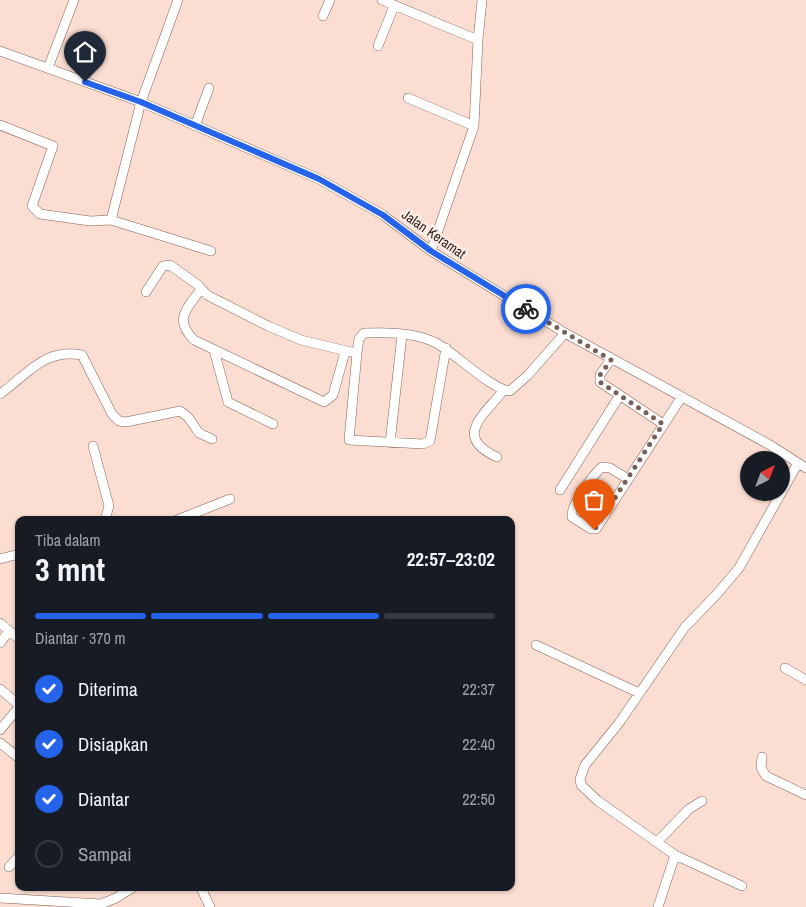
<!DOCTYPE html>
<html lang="id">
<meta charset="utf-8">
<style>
:root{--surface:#171b24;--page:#242831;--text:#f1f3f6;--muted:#9ea1a6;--line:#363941;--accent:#2563eb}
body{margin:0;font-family:"Archivo Narrow",sans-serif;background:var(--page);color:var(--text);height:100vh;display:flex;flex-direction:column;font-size:19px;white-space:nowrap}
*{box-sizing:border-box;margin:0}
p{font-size:16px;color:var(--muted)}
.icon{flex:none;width:28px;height:28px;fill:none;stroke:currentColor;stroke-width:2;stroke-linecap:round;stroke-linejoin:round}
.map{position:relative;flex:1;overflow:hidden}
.side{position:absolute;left:15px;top:516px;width:500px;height:375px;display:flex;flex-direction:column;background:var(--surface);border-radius:10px;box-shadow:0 1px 4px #0004}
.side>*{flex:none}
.needle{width:32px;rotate:42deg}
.controls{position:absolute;left:740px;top:451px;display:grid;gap:10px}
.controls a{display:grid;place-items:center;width:50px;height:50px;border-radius:50%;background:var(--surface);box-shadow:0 1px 4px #0004;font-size:25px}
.pin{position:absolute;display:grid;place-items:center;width:42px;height:42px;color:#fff;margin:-51px -21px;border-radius:50% 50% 50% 0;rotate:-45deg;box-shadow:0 0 5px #0007}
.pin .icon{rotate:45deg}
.courier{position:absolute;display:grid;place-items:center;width:50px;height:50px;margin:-25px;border:4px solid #2563eb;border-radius:50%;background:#fff;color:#222;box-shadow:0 1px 6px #0007}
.summary em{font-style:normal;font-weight:700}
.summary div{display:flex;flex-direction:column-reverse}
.summary{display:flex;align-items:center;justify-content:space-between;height:85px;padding:0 20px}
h1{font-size:32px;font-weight:700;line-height:38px}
.bar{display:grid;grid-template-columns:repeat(4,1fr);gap:8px 5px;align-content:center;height:60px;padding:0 20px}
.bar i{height:6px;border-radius:4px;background:var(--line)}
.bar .active{background:var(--accent)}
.bar p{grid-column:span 4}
ol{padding:0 20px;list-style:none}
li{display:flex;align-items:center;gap:15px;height:55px}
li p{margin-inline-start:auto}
li .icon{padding:5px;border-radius:50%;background:var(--accent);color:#fff;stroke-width:4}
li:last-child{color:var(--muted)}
li i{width:28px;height:28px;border:2px solid var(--line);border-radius:50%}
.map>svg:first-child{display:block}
</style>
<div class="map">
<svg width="806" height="907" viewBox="0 0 806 907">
<rect width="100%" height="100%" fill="#fcddd1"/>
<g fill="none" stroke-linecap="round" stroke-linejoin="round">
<defs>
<path id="minor" d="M382,0L478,40
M323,16L330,0
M378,46L394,6
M0,51L141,102L319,179L383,215L431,251L565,333L770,445L806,468
M48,68L74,0
M408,98L474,126
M0,125L53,146L32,206L40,214L90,221L111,220L211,251
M195,126L209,88
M111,220L141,102L178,0
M431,251L474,126L478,40L482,0
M201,289C187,309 173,319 194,340L324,402L333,395L345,352
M146,292L163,266L170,265L198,285L207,295L268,326L301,340L351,352
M446,348L430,441L423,444L349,440L357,353L359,339L364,333C386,332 416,332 436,343C455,353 492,390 510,391L528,375L565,333
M214,350L228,402L273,424
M611,359L600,375V382L663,424
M0,394C28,374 44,348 82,355L112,414L119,421L126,422L180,411L188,417L199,433L212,439
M390,443L402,335
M93,446L109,506L105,520
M497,457C453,437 483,416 503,391
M628,479L610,468L602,467C593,475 570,506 572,517L591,529H596L681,398
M560,490L620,395
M177,520L230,499
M0,559L19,554
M0,623L19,639
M0,643L9,631
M536,645L639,693
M785,668L806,680
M0,689L19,705
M0,730L19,707
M0,743L19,758
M762,757L761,768L766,776L806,795
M658,841L689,809L702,801
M9,867L19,856
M742,886L675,855L598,801L581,785L580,779L585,765L619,723L685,627L716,595L739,568L798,463
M201,888L210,907
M0,898L101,904L116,898L132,888
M658,907L675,855"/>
</defs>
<use href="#minor" stroke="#836255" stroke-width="10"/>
<use href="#minor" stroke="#fff" stroke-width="9"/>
</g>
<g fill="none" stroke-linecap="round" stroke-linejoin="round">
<path stroke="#756159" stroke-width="5" stroke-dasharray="0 9" d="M526,309L611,360L600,375V382L663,424L594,530"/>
<path stroke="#2563eb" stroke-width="6" d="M85,82L141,102L319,179L383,215L431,251L526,309"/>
</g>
<g text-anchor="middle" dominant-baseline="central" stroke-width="5" stroke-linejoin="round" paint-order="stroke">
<g font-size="14" fill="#2c1e18" stroke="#feeee8">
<text transform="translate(434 234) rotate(35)">Jalan Keramat</text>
</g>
</g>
</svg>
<div class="controls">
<a><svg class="needle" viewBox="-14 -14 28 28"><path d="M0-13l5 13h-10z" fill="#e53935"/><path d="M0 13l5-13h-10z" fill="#9ea1a6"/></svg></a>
</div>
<div class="pin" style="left:594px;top:530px;background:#ea580c"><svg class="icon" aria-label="bag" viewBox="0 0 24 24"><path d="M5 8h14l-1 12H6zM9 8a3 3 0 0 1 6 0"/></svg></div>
<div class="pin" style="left:85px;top:82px;background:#1f2937"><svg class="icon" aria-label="home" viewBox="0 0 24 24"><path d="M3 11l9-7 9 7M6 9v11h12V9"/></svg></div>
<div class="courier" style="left:526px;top:309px"><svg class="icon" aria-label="bike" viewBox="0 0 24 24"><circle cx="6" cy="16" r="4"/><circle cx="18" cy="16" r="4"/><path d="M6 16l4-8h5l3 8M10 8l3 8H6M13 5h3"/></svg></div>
<section class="side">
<div class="summary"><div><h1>3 mnt</h1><p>Tiba dalam</p></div><em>22:57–23:02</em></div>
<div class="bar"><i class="active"></i><i class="active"></i><i class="active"></i><i></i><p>Diantar · 370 m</p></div>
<ol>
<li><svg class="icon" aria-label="check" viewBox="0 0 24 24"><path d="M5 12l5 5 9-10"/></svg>Diterima<p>22:37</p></li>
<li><svg class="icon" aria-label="check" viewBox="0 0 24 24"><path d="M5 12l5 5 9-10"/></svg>Disiapkan<p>22:40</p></li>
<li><svg class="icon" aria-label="check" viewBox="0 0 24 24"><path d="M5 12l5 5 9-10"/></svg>Diantar<p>22:50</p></li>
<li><i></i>Sampai</li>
</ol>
</section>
</div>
